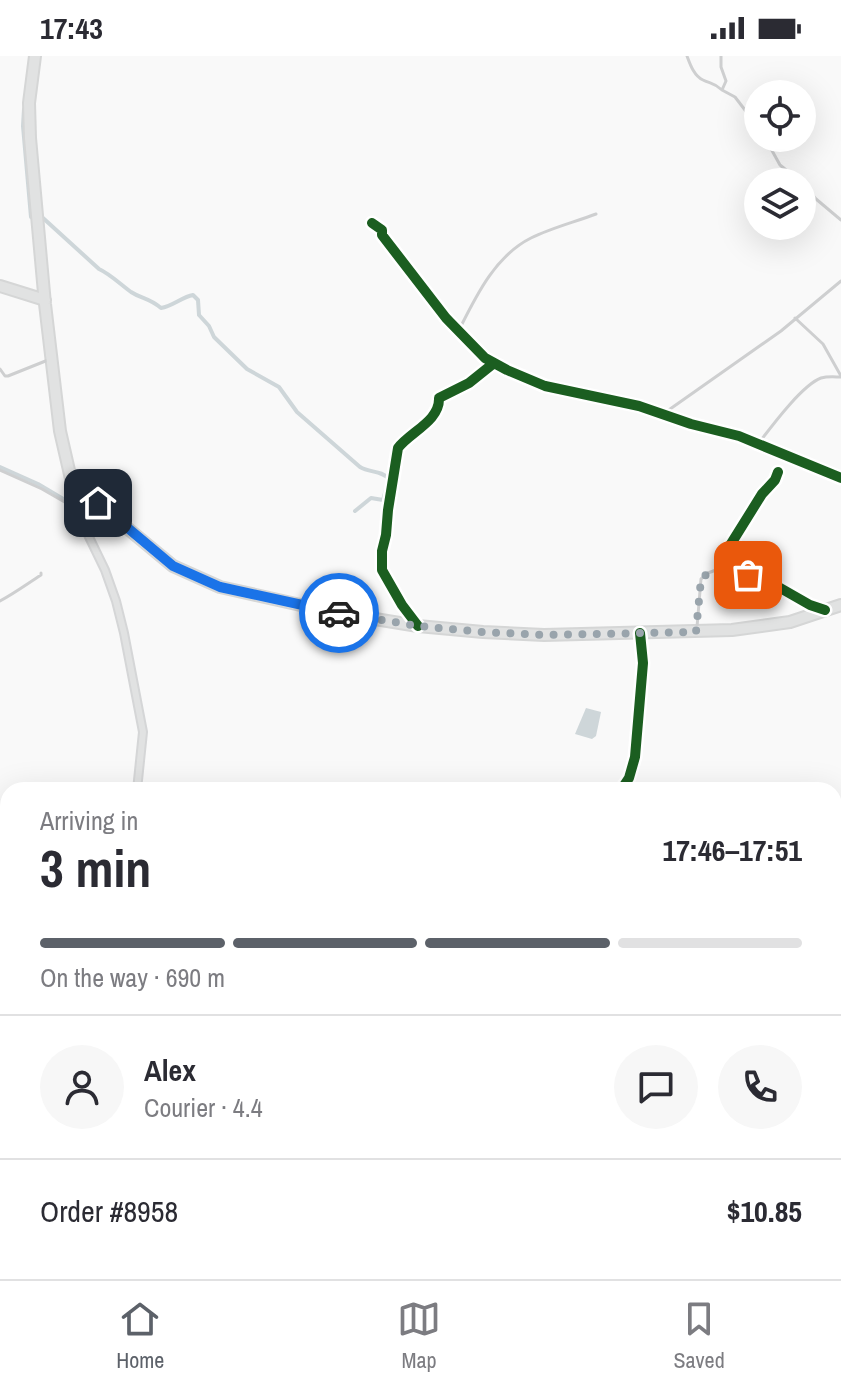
<!DOCTYPE html>
<meta charset="utf-8">
<style>
:root{--surface:#fff;--page:#f7f7f7;--text:#2b2b33;--muted:#7c7c81;--line:#e1e1e2;--accent:#5c6169}
body{margin:0;font-family:"Archivo Narrow",sans-serif;background:var(--page);color:var(--text);height:100vh;display:flex;flex-direction:column;font-size:30px;white-space:nowrap}
*{box-sizing:border-box;margin:0}
p{font-size:26px;color:var(--muted)}
.icon{flex:none;width:44px;height:44px;fill:none;stroke:currentColor;stroke-width:2;stroke-linecap:round;stroke-linejoin:round}
.map{position:relative;flex:1;overflow:hidden}
.drawer{position:absolute;left:0px;top:726px;width:842px;height:498px;display:flex;flex-direction:column;background:var(--surface);border-radius:24px 24px 0 0;box-shadow:0 8px 32px #0002}
.drawer>*{flex:none}
.tools{position:absolute;left:744px;top:24px;display:grid;gap:16px}
.tools a{display:grid;place-items:center;width:72px;height:72px;border-radius:50%;background:var(--surface);box-shadow:0 8px 32px #0002;font-size:40px}
.pin{position:absolute;display:grid;place-items:center;width:68px;height:68px;color:#fff;margin:-34px;border-radius:16px;box-shadow:0 4px 12px #0006}
.courier{position:absolute;display:grid;place-items:center;width:80px;height:80px;margin:-40px;border:6px solid #1a73e8;border-radius:50%;background:#fff;color:#222;box-shadow:0 2px 10px #0007}
.overview em{font-style:normal;font-weight:800}
.overview div{display:flex;flex-direction:column-reverse}
.overview{display:flex;align-items:center;justify-content:space-between;height:136px;padding:0 40px}
h1{font-size:52px;font-weight:800;line-height:60px}
.bar{display:grid;grid-template-columns:repeat(4,1fr);gap:12px 8px;align-content:center;height:96px;padding:0 40px}
.bar i{height:10px;border-radius:6px;background:var(--line)}
.bar .on{background:var(--accent)}
.bar p{grid-column:span 4}
.line{display:flex;align-items:center;gap:20px;padding:0 40px;border-top:2px solid var(--line)}
.line div{flex:1}
.round{display:grid;place-items:center;flex:none;width:84px;height:84px;border-radius:42px;background:var(--page)}
.status{display:flex;justify-content:space-between;align-items:center;height:56px;padding:0 40px;background:var(--surface);direction:ltr}
.status svg{height:22px;fill:currentColor}
.menu{display:flex;justify-content:space-around;align-items:center;height:112px;border-top:2px solid var(--line);background:var(--surface);font-size:22px;color:var(--muted)}
.menu a{display:grid;justify-items:center;gap:4px}
.menu .on{color:var(--accent)}
.map>svg:first-child{display:block}
</style>
<div class="status"><b>17:43</b><svg viewBox="0 0 49 12"><path d="M0 12V9h3v3zM5 12V6h3v6zM10 12V3h3v9zM15 12V0h3v12zM26 1h20v11H26zM47 4h2v5h-2z"/></svg></div>
<div class="map">
<svg width="841" height="1223" viewBox="0 0 841 1223">
<rect width="100%" height="100%" fill="#f9f9f9"/>
<path fill="#ced6d9" d="M586,652L601,656L596,680L592,683L575,678Z"/>
<g fill="none" stroke-linecap="round" stroke-linejoin="round">
<path stroke="#ced6d9" stroke-width="4" d="M24,53L23,70L31,161L43,162L99,213C110,218 120,228 131,236C142,243 149,242 161,252C173,250 182,241 193,239L198,244L199,259L209,270L214,281L247,313L279,331L297,356L360,411C370,417 381,414 389,423L383,444L371,442L355,455
M0,411L38,428L70,447"/>
<defs>
<path id="secondary" d="M72,427L75,452L105,514L116,545L124,577L143,676L137,734
M0,1130L8,1111"/>
<path id="highway" d="M35,0L29,47L30,82L45,248L60,375L71,423L80,433L173,510L220,531L332,556L418,570L483,576L544,579L732,574L790,566L841,549
M0,230L45,244"/>
</defs>
<use href="#secondary" stroke="#d5d6d7" stroke-width="10"/>
<use href="#highway" stroke="#d5d6d6" stroke-width="14"/>
<path stroke="#cecfd0" stroke-width="3" d="M687,0C690,8 694,20 703,24C711,28 713,26 722,34
M721,0V11L726,25L722,34L735,41L758,71
M765,82L780,109L801,126
M802,127L816,143L841,164
M372,167L382,174V179L446,262L485,302L507,314L545,330L639,350L691,368L739,380L841,422
M795,262L823,288L841,320
M459,274C476,240 495,200 531,182C551,172 575,166 596,158
M0,313L5,320H8L48,304
M663,358L781,275L841,225
M758,388C771,371 802,329 821,322C828,320 835,321 841,321
M0,414L42,433L75,452
M778,416L775,424L762,438L729,491C728,496 725,504 729,509C735,516 750,520 758,522C781,531 799,545 822,553
M0,545C15,537 27,528 41,519V517
M414,565L402,549L382,514V495L386,479L388,454L398,392C410,376 440,365 439,342L469,327L494,307
M697,571L701,523L708,517L729,509
M621,734L629,722L635,701L643,607L641,581
M834,1168L841,1162
M324,1216L327,1223
M737,1223L752,1216
M814,1223L817,1216"/>
<use href="#secondary" stroke="#e1e2e2" stroke-width="6"/>
<use href="#highway" stroke="#e1e2e2" stroke-width="10"/>
<defs>
<path id="cycleway" d="M372,167L382,174V179L446,262L485,302L507,314L545,330L639,350L691,368L739,380L841,422
M778,416L775,424L762,438L729,491L726,500L729,509L736,514L775,529L810,549L825,554
M418,570L402,549L382,514V495L386,479L388,454L398,392C410,376 440,365 439,342L469,327L494,307
M621,734L629,722L635,701L643,607L640,577"/>
</defs>
<use href="#cycleway" stroke="#fff" stroke-width="15"/>
<use href="#cycleway" stroke="#1b5e20" stroke-width="10"/>
</g>
<g fill="none" stroke-linecap="round" stroke-linejoin="round">
<path stroke="#99a4ac" stroke-width="8" stroke-dasharray="0 14.4" d="M339,557L418,570L483,576L544,579L696,576L701,523L708,517L729,509L748,519"/>
<path stroke="#1a73e8" stroke-width="10" d="M98,447L173,510L220,531L339,557"/>
</g>
</svg>
<div class="tools">
<a><svg class="icon" aria-label="locate" viewBox="0 0 24 24"><circle cx="12" cy="12" r="6"/><path d="M12 2v4M12 18v4M2 12h4M18 12h4"/></svg></a>
<a><svg class="icon" aria-label="layers" viewBox="0 0 24 24"><path d="M12 4l9 5-9 5-9-5zM3 14l9 5 9-5"/></svg></a>
</div>
<div class="pin" style="left:748px;top:519px;background:#ea580c"><svg class="icon" aria-label="bag" viewBox="0 0 24 24"><path d="M5 8h14l-1 12H6zM9 8a3 3 0 0 1 6 0"/></svg></div>
<div class="pin" style="left:98px;top:447px;background:#1f2937"><svg class="icon" aria-label="home" viewBox="0 0 24 24"><path d="M3 11l9-7 9 7M6 9v11h12V9"/></svg></div>
<div class="courier" style="left:339px;top:557px"><svg class="icon" aria-label="car" viewBox="0 0 24 24"><path d="M5 17H2v-5l4-1 3-4h7l3 4 3 1v5h-3M9 17h6M6 11h13"/><circle cx="7" cy="17" r="2"/><circle cx="17" cy="17" r="2"/></svg></div>
<section class="drawer">
<div class="overview"><div><h1>3 min</h1><p>Arriving in</p></div><em>17:46–17:51</em></div>
<div class="bar"><i class="on"></i><i class="on"></i><i class="on"></i><i></i><p>On the way · 690 m</p></div>
<div class="line" style="height:144px"><a class="round"><svg class="icon" aria-label="person" viewBox="0 0 24 24"><circle cx="12" cy="8" r="4"/><path d="M4 21q1-7 8-7t8 7"/></svg></a><div><b>Alex</b><p>Courier · 4.4</p></div><a class="round"><svg class="icon" aria-label="chat" viewBox="0 0 24 24"><path d="M4 5h16v11H9l-5 4z"/></svg></a><a class="round"><svg class="icon" aria-label="phone" viewBox="0 0 24 24"><path d="M5 4h4l2 5-3 2q2 4 5 5l2-3 5 2v4C11 20 4 13 5 4z"/></svg></a></div>
<div class="line" style="height:104px"><div>Order #8958</div><b>$10.85</b></div>
</section>
</div>
<nav class="menu">
<a class="on"><svg class="icon" aria-label="home" viewBox="0 0 24 24"><path d="M3 11l9-7 9 7M6 9v11h12V9"/></svg>Home</a>
<a><svg class="icon" aria-label="map" viewBox="0 0 24 24"><path d="M3 6l6-2 6 2 6-2v14l-6 2-6-2-6 2zM9 4v14M15 6v14"/></svg>Map</a>
<a><svg class="icon" aria-label="saved" viewBox="0 0 24 24"><path d="M7 4h10v16l-5-4-5 4z"/></svg>Saved</a>
</nav>
